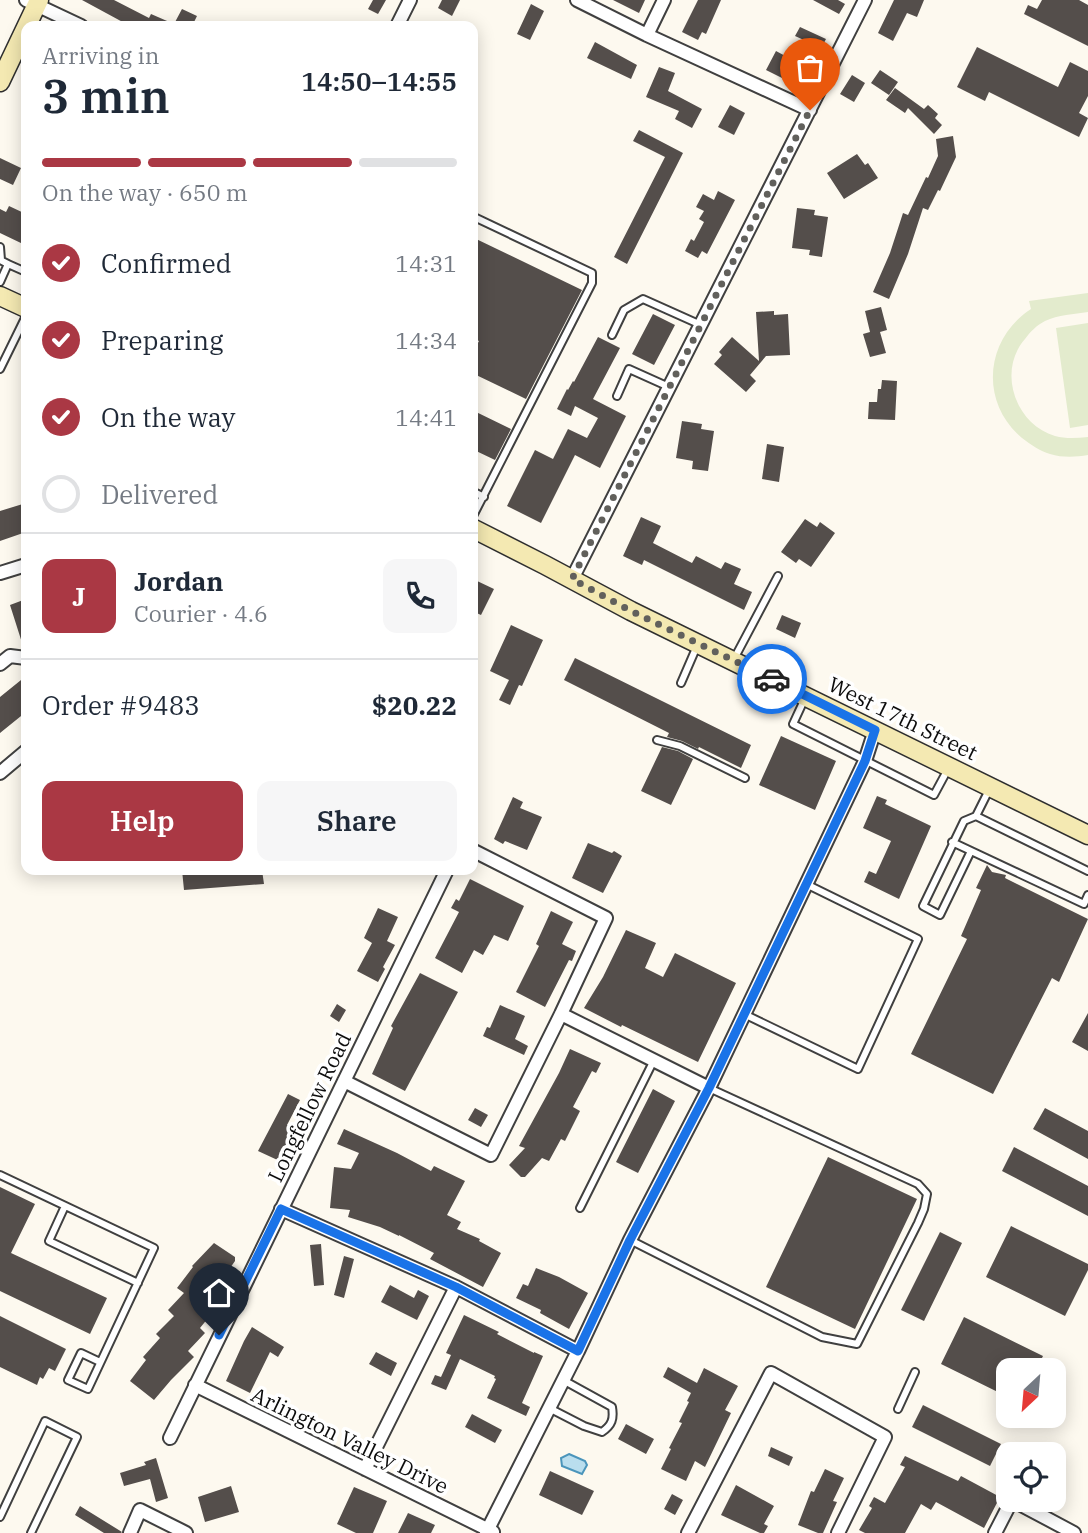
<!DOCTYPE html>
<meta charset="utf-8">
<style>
:root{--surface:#fff;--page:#f6f6f7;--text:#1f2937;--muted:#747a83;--line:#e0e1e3;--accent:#aa3844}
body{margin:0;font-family:"IBM Plex Serif",serif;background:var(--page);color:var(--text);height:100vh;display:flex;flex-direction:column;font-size:26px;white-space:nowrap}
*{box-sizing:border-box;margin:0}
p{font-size:23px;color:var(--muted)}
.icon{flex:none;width:38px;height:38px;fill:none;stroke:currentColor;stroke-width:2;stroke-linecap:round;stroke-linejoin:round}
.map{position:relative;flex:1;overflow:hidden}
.drawer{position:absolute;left:21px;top:21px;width:457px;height:854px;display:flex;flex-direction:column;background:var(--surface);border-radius:14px;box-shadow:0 4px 18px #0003}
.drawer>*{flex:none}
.needle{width:46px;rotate:206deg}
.buttons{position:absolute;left:996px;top:1358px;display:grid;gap:14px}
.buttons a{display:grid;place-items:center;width:70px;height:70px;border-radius:14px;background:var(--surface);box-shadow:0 4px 18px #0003;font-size:35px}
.pin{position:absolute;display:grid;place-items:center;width:60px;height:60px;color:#fff;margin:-72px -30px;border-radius:50% 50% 50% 0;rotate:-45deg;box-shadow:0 0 7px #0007}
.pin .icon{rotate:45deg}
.courier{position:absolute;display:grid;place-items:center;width:70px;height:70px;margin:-35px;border:5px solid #1a73e8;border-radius:50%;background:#fff;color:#222;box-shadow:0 2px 9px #0007}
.headline em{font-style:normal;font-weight:600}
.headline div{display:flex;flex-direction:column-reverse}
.headline{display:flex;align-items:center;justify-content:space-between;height:119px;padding:0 21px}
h1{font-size:46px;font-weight:600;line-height:52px}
.bar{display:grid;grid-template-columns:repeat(4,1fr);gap:10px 7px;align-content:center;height:84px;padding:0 21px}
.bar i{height:9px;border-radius:5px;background:var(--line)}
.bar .on{background:var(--accent)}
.bar p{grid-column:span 4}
.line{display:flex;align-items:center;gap:18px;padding:0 21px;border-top:2px solid var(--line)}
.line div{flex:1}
.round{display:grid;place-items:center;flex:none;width:74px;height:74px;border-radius:14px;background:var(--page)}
ol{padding:0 21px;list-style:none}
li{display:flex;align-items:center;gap:21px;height:77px}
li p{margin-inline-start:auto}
li .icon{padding:7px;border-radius:50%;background:var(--accent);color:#fff;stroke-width:4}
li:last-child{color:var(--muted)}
li i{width:38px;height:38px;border:4px solid var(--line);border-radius:50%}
.button{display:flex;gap:14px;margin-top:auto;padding:14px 21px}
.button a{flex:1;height:80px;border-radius:14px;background:var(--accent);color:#fff;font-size:28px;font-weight:600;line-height:80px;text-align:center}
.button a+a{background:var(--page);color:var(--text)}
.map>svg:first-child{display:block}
</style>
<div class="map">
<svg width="1088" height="1533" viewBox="0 0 1088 1533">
<rect width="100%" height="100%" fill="#fdf9ef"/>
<path fill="#e3ebcd" d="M1088,293V312C1074,314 1058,315 1045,321C1037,325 1030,332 1025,339C997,371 1015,424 1055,436C1066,439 1077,438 1088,437V455C1076,457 1063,458 1050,454C1040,451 1031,445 1022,438C979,402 985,339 1031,309L1029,301Z
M1088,323V425L1070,428L1056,328Z"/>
<path fill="#badeee" stroke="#4b95bb" stroke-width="2" d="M569,1454L585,1461L587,1465L582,1474L562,1466L561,1458Z"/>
<path fill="#544e4b" d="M82,0H114L149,18L151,14L174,24L182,9L197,16L192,26H130Z
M373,0H386L378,14L368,9Z
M442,0H460L452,16L438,8Z
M613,0H645L639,13Z
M698,0H721L706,34L702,32L698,40L682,32Z
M813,0H838L845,4L839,14Z
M894,0H924L917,17L907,13L893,41L878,33Z
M1042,0H1079L1088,5V46L1024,14L1028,5L1037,9Z
M531,4L544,11L530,40L517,34Z
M800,27L826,39L816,58L802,50L806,41L795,36Z
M595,42L637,65L631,79L587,58Z
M977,47L1058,87L1070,62L1088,71V96L1079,113L1088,118L1079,137L989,92L985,101L957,87Z
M776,51L802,65L792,83L766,70Z
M659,67L675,73L668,91L702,109L692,128L675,119L679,111L646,97Z
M880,70L898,82L889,95L871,83Z
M852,75L865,83L854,102L840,94Z
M895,88L924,109L928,105L938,114L935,118L942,125L934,134L908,108L905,113L886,100Z
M730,105L745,113L734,135L718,127Z
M639,130L683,153L627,264L614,257L665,157L633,141Z
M953,136L956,157L940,191L938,190L928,210L923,208L908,254L889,299L873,292L890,253L903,213L908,215L926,177L928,178L938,156L936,139Z
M857,154L865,165L868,163L878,178L844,199L827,173Z
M0,158L21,168L13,185L0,179Z
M718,191L735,200L707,254L702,251L698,258L685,251L691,239L694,241L704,222L699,219L704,211L696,207L703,194L714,200Z
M9,206L26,214V238L23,244L0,233V209L6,212Z
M797,208L815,210L814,215L828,217L822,257L809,255L810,250L792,248Z
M472,237L582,290L526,399L472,373V354L479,341L472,338Z
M881,307L887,330L880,332L886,353L870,357L863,334L870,332L865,311Z
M774,311V315L788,314L790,355L766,356L750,375L756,381L746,392L714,364L722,355L719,352L732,337L759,361L756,312Z
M653,314L675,325L654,365L632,354Z
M598,337L620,348L593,399L626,416L600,468L575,455L541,523L507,506L535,450L553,459L568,429L587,438L598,418L575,406L571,416L557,409L567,389L568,390L573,381L574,382Z
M882,380L897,381L895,420L868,419L869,402H877L878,389H881Z
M472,410L511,429L495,460L472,449Z
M682,421L702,424L701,429L714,431L708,471L692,469L693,461L676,458Z
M767,444L784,447L779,482L762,479Z
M26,503V532L0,541V511Z
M641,517L661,526L653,543L692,563L696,556L721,569L725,562L741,569L734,584L752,592L744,610L644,560L642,565L623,556Z
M805,519L817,527L820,522L835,533L811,567L799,559L796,563L781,552Z
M475,580L494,589L481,615L472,611V586Z
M26,599V648L24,649L10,605Z
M782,615L801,623L795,638L776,629Z
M511,625L543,640L522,686L519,685L510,705L499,700L509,680L490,671Z
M575,658L751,745L741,768L699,747L698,749L682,741L667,737L669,733L564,680Z
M26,676V712L0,733V697Z
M781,736L836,761L815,810L759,785Z
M662,747L678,751L693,759L671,805L641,791Z
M877,796L887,800L885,804L931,826L899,899L864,882L869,871L876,874L891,841L863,828Z
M513,797L523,802L520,808L542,817L527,850L505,841L503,844L494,839Z
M588,843L612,853L614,851L622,856L603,893L572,878Z
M987,865L992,872L1006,875L1005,878L1088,919L1059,982L1052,978L993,1094L911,1054L967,939L961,936L981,890L976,888Z
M182,870H262L264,884L184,890Z
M470,879L524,906L508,941L494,935L483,955L474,950L462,973L435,958L459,912L451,908L456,899L459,901Z
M378,908L398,917L387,941L395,945L383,967L385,969L378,982L357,971L372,943L364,938Z
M551,911L573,922L562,944L576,951L572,961L569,960L545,1007L516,992L539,946L536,944Z
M626,930L656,943L645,968L663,977L675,953L736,983L698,1062L622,1025L621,1027L584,1008L603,977Z
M420,973L458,992L405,1091L372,1074L393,1028L391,1026Z
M337,1004L346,1010L339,1022L330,1016Z
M500,1005L525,1016L515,1039L528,1046L524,1055L483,1036L487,1027L490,1028Z
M1088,1013V1051L1072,1042Z
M570,1049L601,1063L596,1073L592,1071L573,1107L580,1111L565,1141L561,1139L549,1161L542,1158L525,1177H521L509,1165L525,1148L519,1146L559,1073Z
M653,1089L675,1101L638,1173L616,1162Z
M288,1094L300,1100L287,1125L299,1130L284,1163L258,1151Z
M475,1108L488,1115L481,1127L468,1120Z
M1045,1108L1088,1131V1159L1033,1129Z
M344,1129L397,1153L431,1171L434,1166L465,1181L447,1215L461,1222L457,1229L480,1239L479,1241L501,1253L483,1287L430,1259L434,1253L399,1235V1236L380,1227L348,1217L350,1210L330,1208L334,1167L351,1169L359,1153L337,1144Z
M1014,1147L1088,1186V1216L1002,1171Z
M828,1157L917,1199L855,1329L766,1287Z
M0,1187L35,1204L11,1253L107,1298L90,1334L0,1291Z
M1011,1226L1088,1264V1270L1065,1316L986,1277Z
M940,1232L962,1243L924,1321L901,1310Z
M214,1243L235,1257V1261L221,1281L225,1284L209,1301L217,1307L200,1328L205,1333L188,1351L194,1357L171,1380L154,1400L130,1381L146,1360L143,1357L160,1338L156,1334L174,1316L168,1310L184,1293L177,1288L193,1267L192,1266Z
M321,1244L324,1285L314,1286L310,1245Z
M344,1256L354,1259L344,1298L334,1295Z
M536,1268L559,1277L588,1293L569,1329L540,1313L541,1310L516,1298L523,1284L528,1286Z
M390,1285L414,1298L418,1290L429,1296L417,1320L381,1302Z
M464,1315L499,1332L497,1334L534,1353V1352L543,1356L522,1403L530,1407L526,1416L487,1398L496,1379L494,1378L495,1376L460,1359L446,1390L431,1384L435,1375L441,1377L451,1355L446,1353Z
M0,1316L66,1349L55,1371L49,1368L43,1379L40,1377L37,1385L0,1367Z
M964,1317L1043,1356L1036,1370H1008V1397L941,1364Z
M252,1327L284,1347L278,1357L270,1352L250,1393L226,1381L244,1341Z
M376,1352L397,1363L391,1376L369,1364Z
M668,1367L697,1383L704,1368L738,1386L725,1410L731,1413L705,1467L695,1461L686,1481L661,1469L671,1449L669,1448L682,1423L679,1422L689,1402L687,1401L691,1393L663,1377Z
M923,1405L1001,1444L990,1466L912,1427Z
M472,1414L502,1430L495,1443L465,1427Z
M626,1424L654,1439L646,1454L618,1439Z
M771,1447L793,1457L789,1466L768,1456Z
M905,1456L958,1481L961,1476L1000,1497L984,1528L936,1502L931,1510L921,1504L905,1533H865L859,1530L872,1508L869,1506L874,1497L885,1503L905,1467L900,1465Z
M156,1458L168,1498L156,1502L150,1479L124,1486L120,1473L146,1465L144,1462Z
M825,1469L844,1478L833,1501L837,1502L823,1533H818L798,1525L811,1491L814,1492Z
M550,1471L594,1491L582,1515L539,1495Z
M736,1485L774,1506L764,1524L768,1526L764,1533H760L721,1515Z
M231,1486L239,1512L205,1522L198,1497Z
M354,1487L387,1501L373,1533H356L337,1524Z
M672,1494L683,1500L675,1515L664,1509Z
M80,1506L122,1532L121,1533H104L75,1515Z
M408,1513L435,1525L431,1533H398Z"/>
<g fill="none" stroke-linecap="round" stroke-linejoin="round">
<defs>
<path id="lane" d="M472,216L592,273V283L472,518
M0,247L1,260
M0,260L8,264L0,282
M8,264L26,272
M612,335L624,310L643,299L701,325
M0,369L26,316
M617,396L629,369L669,387
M472,491L484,497
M734,659L778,576
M681,683L697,646
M805,698L793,724L934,795L948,769
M657,740L680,746L745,778
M976,816L989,790
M952,842L1084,904L1088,895
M971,851L940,915L923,906L964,821L976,816L1088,871
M744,1014L858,1069L918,939L806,884
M0,1175L154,1248L88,1389L68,1380L81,1353L100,1362
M65,1206L49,1241L138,1283
M580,1208L654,1060
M630,1240L822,1337L857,1344L918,1223L924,1209L927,1194L918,1184L709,1088
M549,1408L584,1426L602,1432C612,1425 614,1419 612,1407L563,1380
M898,1409L915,1372
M0,1517L45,1421L77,1437L31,1533"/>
<path id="street" d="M26,0L81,26
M577,0L647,35L810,110
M397,26L410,0
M647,35L664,0
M0,573L26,565
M572,579L865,0
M0,664L10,656L26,658
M0,773L26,751
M561,1014L709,1088
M344,1081L491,1155L561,1014L606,918L472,850
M281,1209L456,1287L578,1351
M195,1385L493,1532
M170,1438L447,870
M365,1469L456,1287
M130,1533L140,1510L186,1533
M486,1533L578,1351L630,1240L709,1088L865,761L875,730
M688,1533L771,1373L885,1437L838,1533
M995,1533L1012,1500L1074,1533"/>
<path id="secondary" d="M0,82L39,0
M0,296L26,308
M472,528L545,565L631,611L1088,835"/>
</defs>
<use href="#lane" stroke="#404040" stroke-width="10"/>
<use href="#street" stroke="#404040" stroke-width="16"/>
<use href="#secondary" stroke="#2f2f2f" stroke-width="21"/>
<use href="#lane" stroke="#fff" stroke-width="6"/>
<use href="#street" stroke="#fff" stroke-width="12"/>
<use href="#secondary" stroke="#f4e9b2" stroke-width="18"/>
</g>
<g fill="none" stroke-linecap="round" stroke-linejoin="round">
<path stroke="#61605c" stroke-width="7" stroke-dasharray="0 12.6" d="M772,679L631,611L572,579L810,110"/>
<path stroke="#1a73e8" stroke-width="9" d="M219,1335L281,1209L456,1287L578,1351L630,1240L709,1088L865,761L875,730L772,679"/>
</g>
<g text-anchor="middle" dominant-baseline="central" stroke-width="7" stroke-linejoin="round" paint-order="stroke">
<g font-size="21" fill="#0d0d0d" stroke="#fff">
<text transform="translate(903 718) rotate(26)">West 17th Street</text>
<text transform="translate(309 1107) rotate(-64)">Longfellow Road</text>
<text transform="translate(350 1440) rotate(26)">Arlington Valley Drive</text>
</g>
</g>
</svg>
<div class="buttons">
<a><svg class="needle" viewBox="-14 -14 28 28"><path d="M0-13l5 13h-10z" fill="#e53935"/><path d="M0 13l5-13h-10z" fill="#747a83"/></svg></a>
<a><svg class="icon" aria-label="locate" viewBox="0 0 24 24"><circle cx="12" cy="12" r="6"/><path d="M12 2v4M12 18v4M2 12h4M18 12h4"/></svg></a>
</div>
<div class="pin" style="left:810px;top:110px;background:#ea580c"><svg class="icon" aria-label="bag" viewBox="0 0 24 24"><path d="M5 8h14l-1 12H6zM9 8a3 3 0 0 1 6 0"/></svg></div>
<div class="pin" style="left:219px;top:1335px;background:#1f2937"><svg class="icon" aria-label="home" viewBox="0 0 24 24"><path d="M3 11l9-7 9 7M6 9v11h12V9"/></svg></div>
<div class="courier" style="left:772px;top:679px"><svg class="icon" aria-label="car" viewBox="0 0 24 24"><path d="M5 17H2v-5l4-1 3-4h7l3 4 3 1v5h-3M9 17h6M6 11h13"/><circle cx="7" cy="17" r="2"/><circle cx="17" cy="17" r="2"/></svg></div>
<section class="drawer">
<div class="headline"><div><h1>3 min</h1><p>Arriving in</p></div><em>14:50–14:55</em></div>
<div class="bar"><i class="on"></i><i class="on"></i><i class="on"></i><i></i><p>On the way · 650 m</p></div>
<ol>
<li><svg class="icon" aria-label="check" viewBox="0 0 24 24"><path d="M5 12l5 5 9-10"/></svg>Confirmed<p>14:31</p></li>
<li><svg class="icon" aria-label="check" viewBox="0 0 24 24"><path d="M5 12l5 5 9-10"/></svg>Preparing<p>14:34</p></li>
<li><svg class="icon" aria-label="check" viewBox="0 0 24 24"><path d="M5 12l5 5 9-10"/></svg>On the way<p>14:41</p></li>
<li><i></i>Delivered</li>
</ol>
<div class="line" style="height:126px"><b class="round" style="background:var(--accent);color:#fff">J</b><div><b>Jordan</b><p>Courier · 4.6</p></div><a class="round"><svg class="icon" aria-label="phone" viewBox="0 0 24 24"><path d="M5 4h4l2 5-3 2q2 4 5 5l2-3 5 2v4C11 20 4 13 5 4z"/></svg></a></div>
<div class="line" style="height:91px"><div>Order #9483</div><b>$20.22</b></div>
<div class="button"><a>Help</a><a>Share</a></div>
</section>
</div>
